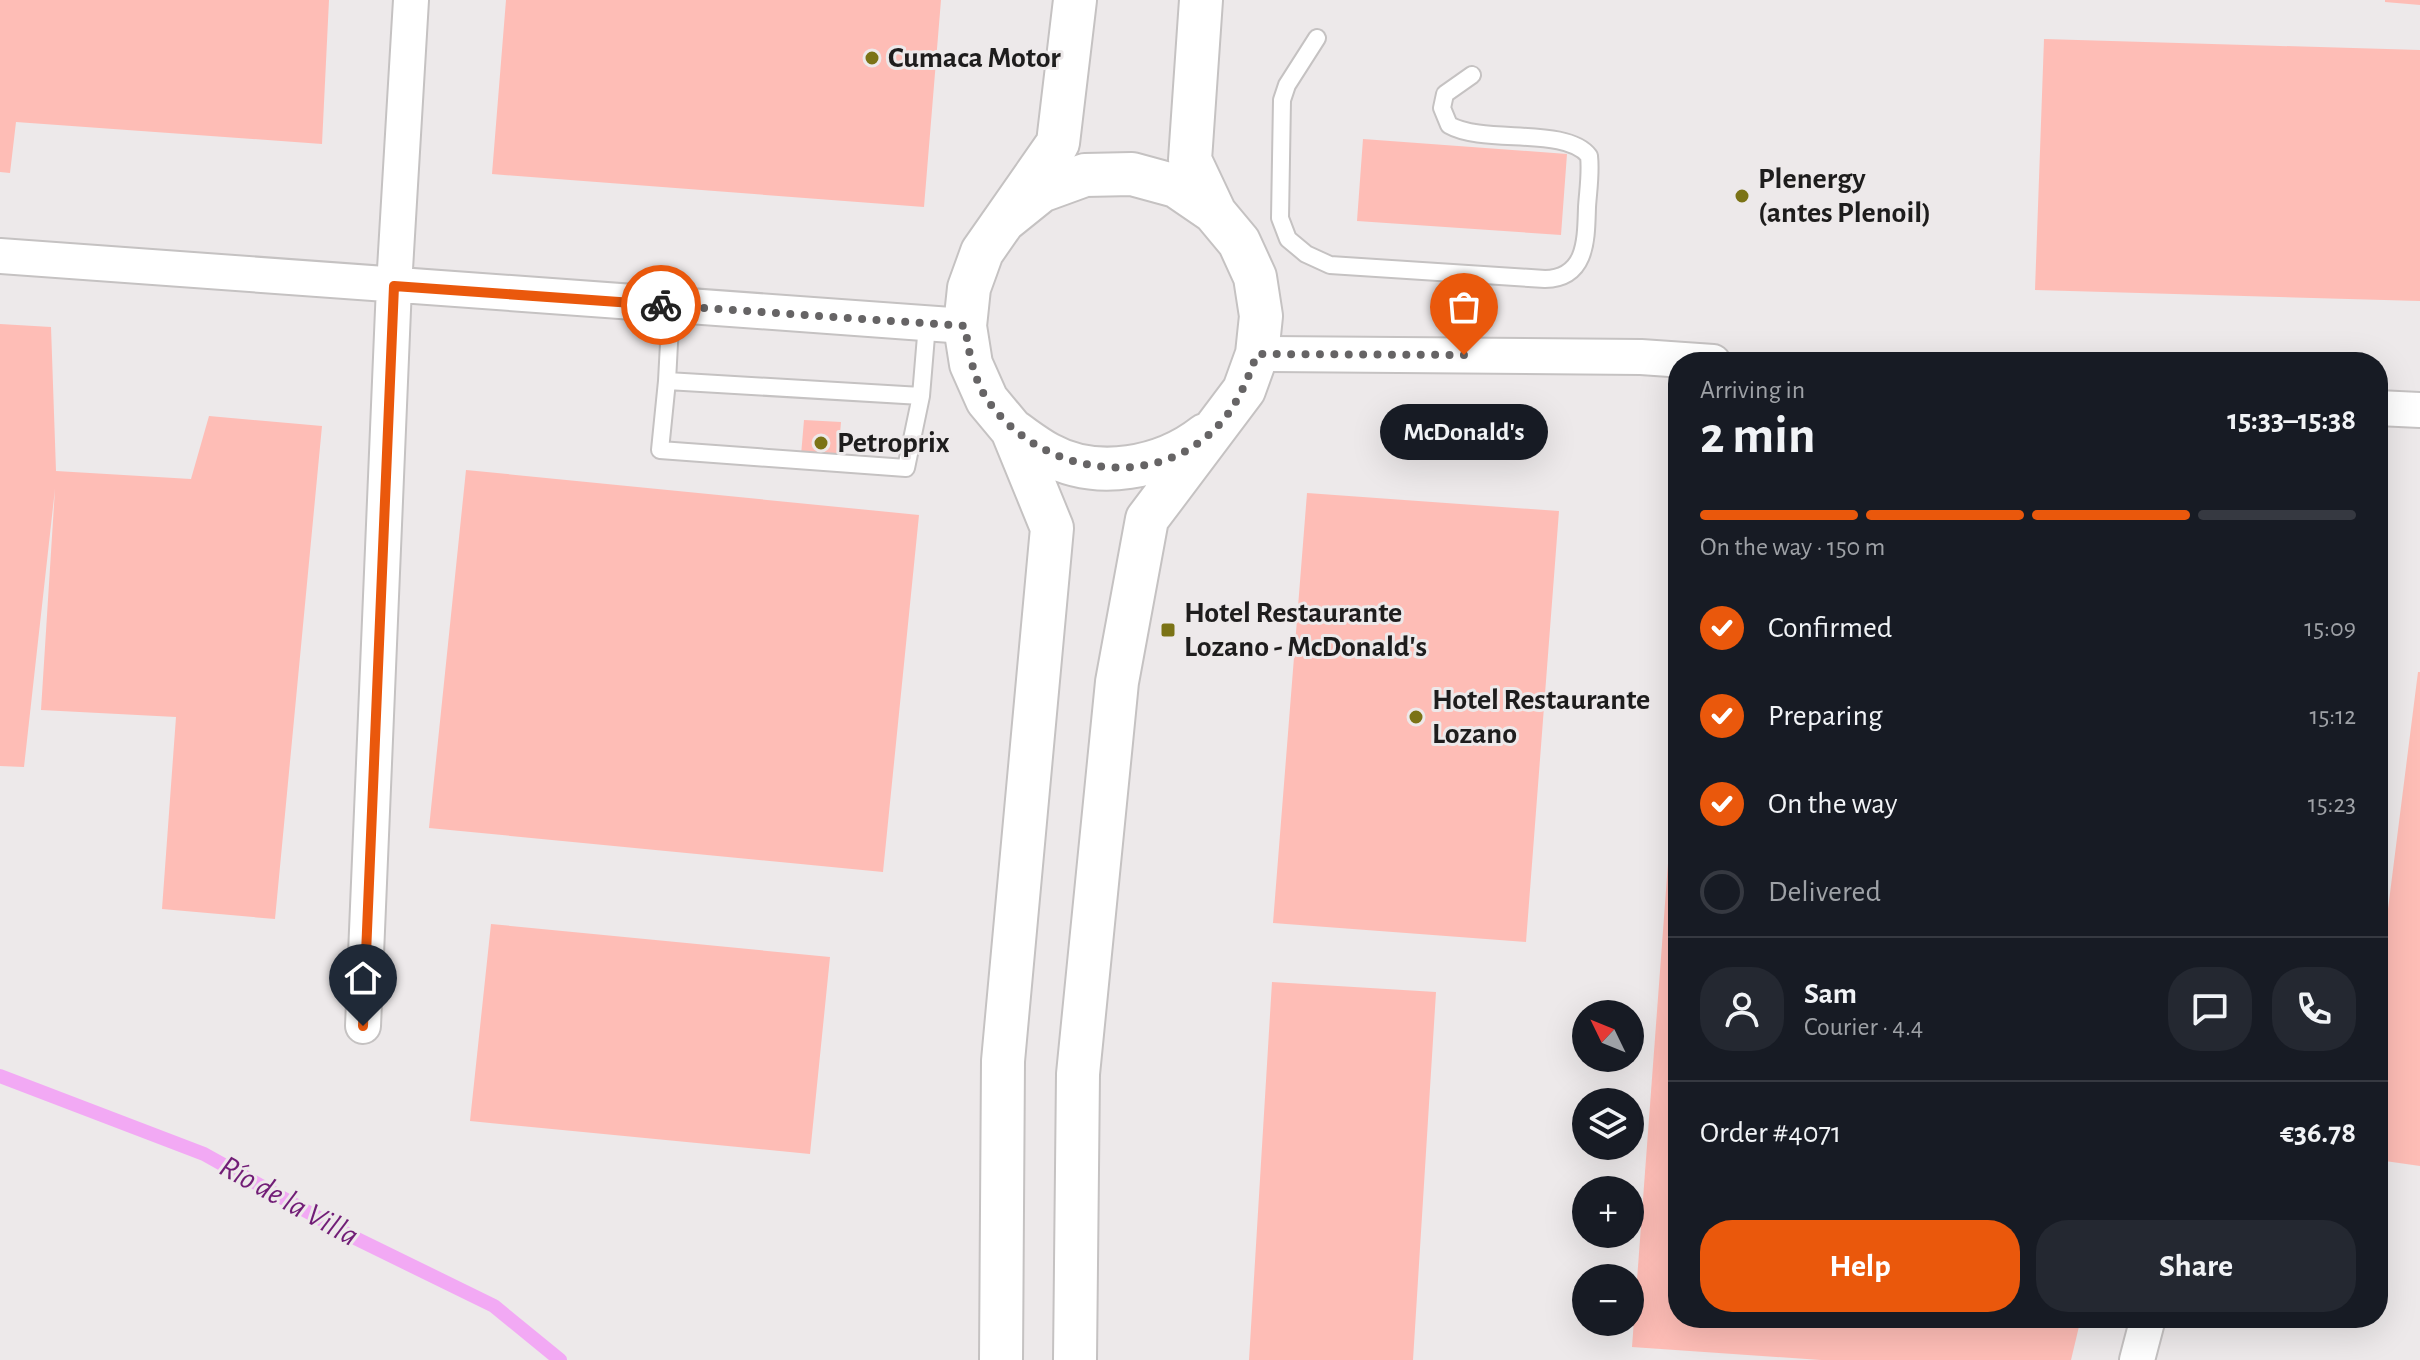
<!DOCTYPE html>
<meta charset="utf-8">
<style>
:root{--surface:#171b24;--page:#242831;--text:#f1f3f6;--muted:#9ea1a6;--line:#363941;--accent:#ea580c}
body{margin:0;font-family:"Alegreya Sans",sans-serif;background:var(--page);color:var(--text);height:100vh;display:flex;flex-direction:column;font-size:30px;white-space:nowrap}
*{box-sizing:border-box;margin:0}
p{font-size:26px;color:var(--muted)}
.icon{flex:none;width:44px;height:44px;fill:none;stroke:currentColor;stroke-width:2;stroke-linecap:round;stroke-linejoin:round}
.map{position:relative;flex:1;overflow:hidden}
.side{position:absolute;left:1668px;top:352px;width:720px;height:976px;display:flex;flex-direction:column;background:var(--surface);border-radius:32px;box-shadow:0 8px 32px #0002}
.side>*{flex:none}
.needle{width:52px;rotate:313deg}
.tools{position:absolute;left:1572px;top:1000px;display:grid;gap:16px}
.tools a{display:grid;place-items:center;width:72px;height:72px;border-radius:50%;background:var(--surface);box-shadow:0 8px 32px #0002;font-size:40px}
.pin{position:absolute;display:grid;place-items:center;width:68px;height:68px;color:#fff;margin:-82px -34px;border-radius:50% 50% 50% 0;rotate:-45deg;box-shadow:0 0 8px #0007}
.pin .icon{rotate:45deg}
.courier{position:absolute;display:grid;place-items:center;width:80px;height:80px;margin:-40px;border:6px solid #ea580c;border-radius:50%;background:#fff;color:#222;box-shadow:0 2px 10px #0007}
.bubble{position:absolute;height:56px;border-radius:28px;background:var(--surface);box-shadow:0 8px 32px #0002;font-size:26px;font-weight:700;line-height:56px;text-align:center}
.summary em{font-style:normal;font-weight:700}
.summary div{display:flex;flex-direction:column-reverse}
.summary{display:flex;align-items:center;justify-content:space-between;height:136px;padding:0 32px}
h1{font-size:52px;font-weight:700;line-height:60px}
.bar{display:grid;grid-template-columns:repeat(4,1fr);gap:12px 8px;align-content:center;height:96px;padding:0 32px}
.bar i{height:10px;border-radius:6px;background:var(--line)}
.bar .selected{background:var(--accent)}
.bar p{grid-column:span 4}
.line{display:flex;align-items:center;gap:20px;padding:0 32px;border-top:2px solid var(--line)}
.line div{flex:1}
.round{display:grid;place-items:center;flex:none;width:84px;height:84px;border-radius:32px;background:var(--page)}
ol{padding:0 32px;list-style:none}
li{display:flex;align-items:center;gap:24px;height:88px}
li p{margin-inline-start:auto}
li .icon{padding:8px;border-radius:50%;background:var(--accent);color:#fff;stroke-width:4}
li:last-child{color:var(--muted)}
li i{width:44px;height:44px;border:4px solid var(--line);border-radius:50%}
.primary-button{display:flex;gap:16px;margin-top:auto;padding:16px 32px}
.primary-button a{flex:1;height:92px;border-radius:32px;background:var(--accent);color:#fff;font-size:32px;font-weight:700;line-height:92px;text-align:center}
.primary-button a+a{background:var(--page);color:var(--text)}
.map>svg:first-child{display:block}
</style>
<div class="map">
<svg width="2420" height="1360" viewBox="0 0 2420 1360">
<rect width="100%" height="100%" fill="#ede9ea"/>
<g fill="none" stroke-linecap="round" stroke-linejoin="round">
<path stroke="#f2a9f4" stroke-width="14" d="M0,1076L204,1154L351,1236L494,1306L560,1360"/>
</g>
<path fill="#febdb6" d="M0,0H329L322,144L16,122L10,173L0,172Z
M506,0H941L924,207L492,174Z
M2385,0H2420V5L2385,2Z
M2044,39L2420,50V301L2035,290Z
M1363,139L1567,154L1561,235L1357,221Z
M0,324L51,327L56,471L191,479L209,416L322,426L275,919L162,909L176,717L41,710L55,489L24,767L0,766Z
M804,420L841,422L837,470L800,467Z
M466,470L919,515L883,872L429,828Z
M1307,493L1559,511L1526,942L1273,923Z
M2418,672H2420V1166L2378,1160V988Z
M1676,756L1678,1318H2081L2071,1360H1821L1632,1347Z
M491,924L830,957L810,1154L470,1121Z
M1272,982L1436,992L1413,1360H1249Z"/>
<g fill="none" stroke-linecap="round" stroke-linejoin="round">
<defs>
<path id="service" d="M1317,38L1287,85L1282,100L1280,218L1288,239L1306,254L1330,265L1545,279C1587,278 1586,239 1587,207C1588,191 1591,173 1589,156C1566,126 1484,145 1449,125L1442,108L1445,94L1472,75
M671,306L667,381L921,396L927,324
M667,381L660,450L906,468L921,396"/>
<path id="minor" d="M0,256L965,326
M1257,354L1641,357L1713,362
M2378,408L2420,410
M363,1026L394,286L411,0
M2137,1360L2148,1318"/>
<path id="tertiary" d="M1201,0L1190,160L1214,211
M1005,220L1041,191L1085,175L1132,174L1176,186L1214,212L1239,242L1255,277L1261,316L1257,354L1244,390L1147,519L1117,682L1078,1074L1075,1360
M1012,430C1024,438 1035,447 1048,454C1097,481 1163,468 1205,435
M1001,1360L1003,1061L1052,528L1012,430L987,400L971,364L965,326L969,288L982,252L1058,143L1075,0"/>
</defs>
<use href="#service" stroke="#c5c2c2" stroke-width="20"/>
<use href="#minor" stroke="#c5c2c2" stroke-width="38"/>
<use href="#tertiary" stroke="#c5c2c2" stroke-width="46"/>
<use href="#service" stroke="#fff" stroke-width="16"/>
<use href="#minor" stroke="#fff" stroke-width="34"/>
<use href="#tertiary" stroke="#fff" stroke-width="42"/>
</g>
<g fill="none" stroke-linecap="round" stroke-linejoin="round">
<path stroke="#666465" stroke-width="8" stroke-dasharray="0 14.4" d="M661,305L965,326C969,352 973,380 989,402C1041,476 1162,495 1224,419C1240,399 1248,378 1257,354L1464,355"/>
<path stroke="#ea580c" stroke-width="10" d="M363,1026L394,286L661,305"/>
</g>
<g fill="#7b7316" stroke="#ede9ea" stroke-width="3">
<circle cx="872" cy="58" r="8"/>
<circle cx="1742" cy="196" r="8"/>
<circle cx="821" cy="443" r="8"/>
<rect x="1160" y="622" width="16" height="16" rx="4"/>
<circle cx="1416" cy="717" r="8"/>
</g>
<g text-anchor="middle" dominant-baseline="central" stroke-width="6" stroke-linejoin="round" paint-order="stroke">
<g font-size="30" font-weight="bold" fill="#1e1d1d" stroke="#ede9ea" text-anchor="start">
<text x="888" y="58">Cumaca Motor</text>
<text x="1758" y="179">Plenergy<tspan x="1758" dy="34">(antes Plenoil)</tspan></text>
<text x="837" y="443">Petroprix</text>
<text x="1184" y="613">Hotel Restaurante<tspan x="1184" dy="34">Lozano - McDonald's</tspan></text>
<text x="1432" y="700">Hotel Restaurante<tspan x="1432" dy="34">Lozano</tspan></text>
</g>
<g font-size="32" font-style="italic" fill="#711d76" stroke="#ede9ea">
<text transform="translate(289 1201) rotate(29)">Río de la Villa</text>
</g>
</g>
</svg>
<div class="tools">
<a><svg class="needle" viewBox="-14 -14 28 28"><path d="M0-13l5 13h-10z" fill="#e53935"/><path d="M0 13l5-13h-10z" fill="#9ea1a6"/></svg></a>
<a><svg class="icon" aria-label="layers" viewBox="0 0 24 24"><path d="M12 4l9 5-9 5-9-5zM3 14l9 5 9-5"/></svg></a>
<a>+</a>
<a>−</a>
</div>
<div class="pin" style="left:1464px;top:355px;background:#ea580c"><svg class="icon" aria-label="bag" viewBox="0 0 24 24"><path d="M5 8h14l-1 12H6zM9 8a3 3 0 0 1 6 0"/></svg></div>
<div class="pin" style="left:363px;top:1026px;background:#1f2937"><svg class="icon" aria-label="home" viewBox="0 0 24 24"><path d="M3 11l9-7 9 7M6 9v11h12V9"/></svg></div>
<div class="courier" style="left:661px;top:305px"><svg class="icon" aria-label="bike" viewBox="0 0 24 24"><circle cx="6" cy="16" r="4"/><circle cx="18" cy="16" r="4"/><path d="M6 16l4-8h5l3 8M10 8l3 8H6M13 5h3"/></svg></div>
<div class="bubble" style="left:1380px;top:404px;width:168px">McDonald's</div>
<section class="side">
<div class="summary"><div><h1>2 min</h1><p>Arriving in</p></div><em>15:33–15:38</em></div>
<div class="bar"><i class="selected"></i><i class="selected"></i><i class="selected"></i><i></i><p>On the way · 150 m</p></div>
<ol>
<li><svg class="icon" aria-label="check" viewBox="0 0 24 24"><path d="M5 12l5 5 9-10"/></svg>Confirmed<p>15:09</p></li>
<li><svg class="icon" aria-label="check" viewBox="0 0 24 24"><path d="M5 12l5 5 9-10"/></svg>Preparing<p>15:12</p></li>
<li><svg class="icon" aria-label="check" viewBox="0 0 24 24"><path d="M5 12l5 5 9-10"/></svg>On the way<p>15:23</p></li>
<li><i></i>Delivered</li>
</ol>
<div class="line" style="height:144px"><a class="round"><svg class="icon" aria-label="person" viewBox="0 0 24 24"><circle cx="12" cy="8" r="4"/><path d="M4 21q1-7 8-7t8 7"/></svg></a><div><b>Sam</b><p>Courier · 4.4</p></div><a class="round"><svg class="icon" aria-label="chat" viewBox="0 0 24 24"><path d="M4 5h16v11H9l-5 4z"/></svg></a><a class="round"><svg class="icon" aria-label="phone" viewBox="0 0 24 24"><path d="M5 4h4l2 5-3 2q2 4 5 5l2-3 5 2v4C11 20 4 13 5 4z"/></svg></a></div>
<div class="line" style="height:104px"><div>Order #4071</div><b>€36.78</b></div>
<div class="primary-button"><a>Help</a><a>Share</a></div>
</section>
</div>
